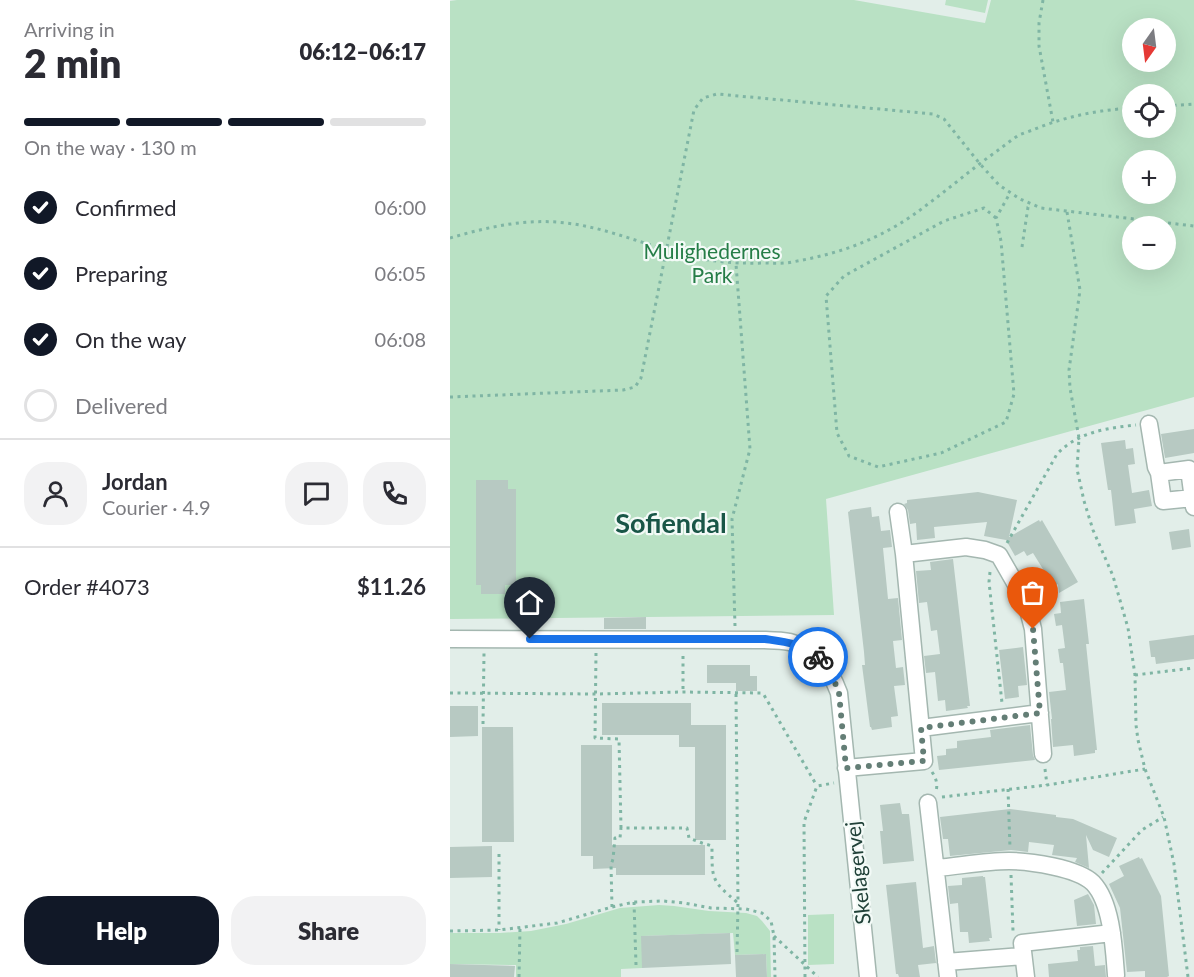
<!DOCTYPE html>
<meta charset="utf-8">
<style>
:root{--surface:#fff;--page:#f2f2f3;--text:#2b2b33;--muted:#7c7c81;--line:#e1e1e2;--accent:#111827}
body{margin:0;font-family:Lato,sans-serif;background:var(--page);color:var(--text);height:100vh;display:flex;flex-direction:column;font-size:22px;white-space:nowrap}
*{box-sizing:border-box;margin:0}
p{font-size:20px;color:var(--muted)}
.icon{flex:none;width:33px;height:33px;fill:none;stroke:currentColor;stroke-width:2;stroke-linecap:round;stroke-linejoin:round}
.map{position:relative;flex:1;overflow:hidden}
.side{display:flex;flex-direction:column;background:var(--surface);width:450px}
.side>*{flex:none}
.needle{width:39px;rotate:194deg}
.controls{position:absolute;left:672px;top:18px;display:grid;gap:12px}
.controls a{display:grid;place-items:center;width:54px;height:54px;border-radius:50%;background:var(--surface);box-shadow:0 6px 24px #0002;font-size:30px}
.pin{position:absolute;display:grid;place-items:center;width:51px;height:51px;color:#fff;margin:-62px -26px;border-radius:50% 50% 50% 0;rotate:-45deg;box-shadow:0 0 6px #0007}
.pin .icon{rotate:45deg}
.courier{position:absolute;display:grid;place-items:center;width:60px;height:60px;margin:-30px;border:4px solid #1a73e8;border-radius:50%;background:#fff;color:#222;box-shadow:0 2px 8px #0007}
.headline em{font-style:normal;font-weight:800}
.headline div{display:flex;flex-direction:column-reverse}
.headline{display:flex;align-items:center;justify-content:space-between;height:102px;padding:0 24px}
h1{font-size:39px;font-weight:800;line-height:45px}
.bar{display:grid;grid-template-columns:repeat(4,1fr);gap:9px 6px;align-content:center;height:72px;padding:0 24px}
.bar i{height:8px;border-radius:4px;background:var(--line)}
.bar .current{background:var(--accent)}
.bar p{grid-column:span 4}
.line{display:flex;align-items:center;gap:15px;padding:0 24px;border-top:2px solid var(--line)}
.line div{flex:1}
.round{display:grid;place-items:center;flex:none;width:63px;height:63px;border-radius:24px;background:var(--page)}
ol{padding:0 24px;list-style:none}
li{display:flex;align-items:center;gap:18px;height:66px}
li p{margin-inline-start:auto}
li .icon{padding:6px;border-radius:50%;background:var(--accent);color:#fff;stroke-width:4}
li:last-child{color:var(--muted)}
li i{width:33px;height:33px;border:3px solid var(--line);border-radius:50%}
.primary-button{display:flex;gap:12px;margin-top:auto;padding:12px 24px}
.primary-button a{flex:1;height:69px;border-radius:24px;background:var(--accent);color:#fff;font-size:24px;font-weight:800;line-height:69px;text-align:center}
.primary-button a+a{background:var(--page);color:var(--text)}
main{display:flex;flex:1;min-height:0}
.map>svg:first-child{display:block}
</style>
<main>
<section class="side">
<div class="headline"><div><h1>2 min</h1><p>Arriving in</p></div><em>06:12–06:17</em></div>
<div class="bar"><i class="current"></i><i class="current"></i><i class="current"></i><i></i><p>On the way · 130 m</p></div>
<ol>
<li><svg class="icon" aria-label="check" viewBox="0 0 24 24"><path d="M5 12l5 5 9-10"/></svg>Confirmed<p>06:00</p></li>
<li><svg class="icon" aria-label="check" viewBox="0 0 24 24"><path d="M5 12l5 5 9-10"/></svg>Preparing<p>06:05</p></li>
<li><svg class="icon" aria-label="check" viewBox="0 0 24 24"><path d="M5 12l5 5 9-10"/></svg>On the way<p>06:08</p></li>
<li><i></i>Delivered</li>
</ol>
<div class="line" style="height:108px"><a class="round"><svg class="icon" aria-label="person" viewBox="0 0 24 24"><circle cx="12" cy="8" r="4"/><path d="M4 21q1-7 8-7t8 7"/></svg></a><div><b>Jordan</b><p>Courier · 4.9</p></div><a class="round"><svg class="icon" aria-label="chat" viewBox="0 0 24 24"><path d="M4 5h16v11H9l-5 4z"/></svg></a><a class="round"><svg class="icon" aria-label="phone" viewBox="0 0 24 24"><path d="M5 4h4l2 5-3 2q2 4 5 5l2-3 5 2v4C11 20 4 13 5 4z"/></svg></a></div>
<div class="line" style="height:78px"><div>Order #4073</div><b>$11.26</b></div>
<div class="primary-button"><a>Help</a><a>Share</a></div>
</section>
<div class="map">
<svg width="744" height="977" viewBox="0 0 744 977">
<rect width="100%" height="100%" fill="#e2eee9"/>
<path fill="#b9e1c4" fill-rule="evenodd" d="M7,0H404L535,23L541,0H744V397L376,499L384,615L0,619V1ZM682,28H716V62H682ZM682,94H716V128H682ZM682,160H716V194H682ZM682,226H716V260H682Z
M496,0H538L535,13L495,5Z
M209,905L224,906L259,911L296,913L307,916L312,921L320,931L321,977H317L316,954L285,955L283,933L192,936V968L171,969V977H66V965L0,964V933H50L81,931L116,924L170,908Z
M384,914V964L358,965V915Z"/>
<path fill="#b7c9c2" d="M744,429V453L715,458L711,434Z
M675,440L676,449L683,448L685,464L678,465L682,493L699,490L702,506L684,509L686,523L665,526L661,490H658L651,443Z
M26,480H58V489H66V585H55V594H31V585H26Z
M528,492L567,500L559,537L589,520L590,522L592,520L628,582L609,593L608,584L597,590L589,578L596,574L583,553L577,556L574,551L565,556L556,540L534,536L537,522L484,527L485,538L467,540L466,523L460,524L458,510L454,504L457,503V500Z
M421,507L422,517L429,516L431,531L440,530L442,547L433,548L438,599L448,598L452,640L443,641L446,668L453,667L455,685L444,686L448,716L441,717L442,727L422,730L421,727H420L412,665H415L414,652L398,512L400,511V510Z
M739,529L741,547L722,550L719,532Z
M503,559L520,706H517L518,708L496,711L495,700L488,701L485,672L476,673L474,656L490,654L487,630L481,631L477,602L469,603L466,571L481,570L480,562Z
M634,599L639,644H636L647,750H645V753L624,756L623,745L603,747L601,719H602L599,692L616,690L613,663H610L608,649L615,648L612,625L606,626L604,614L611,613L610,602Z
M196,617V629H154V618Z
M744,635V659L706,664L705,657H701L699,641Z
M573,647L577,685L568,686L569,697L555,699L549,650Z
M257,665H300V676H307V691H286V683H257Z
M152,703H241V725H276V840H245V747H229V735H152Z
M0,706H28V736L0,737Z
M580,725L583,755L585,760L489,770L487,756L496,755V749L507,748V741L541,737L540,730Z
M32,727H63L64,842H32Z
M131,745H162V845H255V875H166V868L143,869V856H131Z
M450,803L452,814H459L464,861L433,864L430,831H433L430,805Z
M560,809L606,815V817L623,819L667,838L659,857L643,850L636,835L639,868L625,862L627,858L602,855L604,845L579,842L578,852L561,850L500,856L498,839H493L490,817Z
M42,846V877L0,878V847Z
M689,857L690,859L692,858L711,896L719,976L717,977H695V971L677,972L670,908L659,884L674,876L669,866Z
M533,876V877H535L542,938H539L540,941L519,943L518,932H510L508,903L500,904L498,886L512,885V878Z
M466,882L473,948L484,946L486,963L468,965L470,977H449L448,974H446L436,885Z
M638,894L644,905L646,924L627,926L624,900Z
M280,933L281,964L192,968L191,936Z
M643,946L645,966L655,965L656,977H599L598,964L628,961L627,950H630V947Z
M316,954L317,977H286L285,955Z
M0,964L65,966L64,977H0Z"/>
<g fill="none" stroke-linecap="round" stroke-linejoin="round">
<defs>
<path id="minor" d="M699,424L706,467L709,473
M743,498L713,501L709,473L739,469L744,507
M448,512L454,554
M0,639L315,640C324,641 334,640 343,643C368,651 380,669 389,693L418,977
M471,728L590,713
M396,768L474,761L454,554L516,547L535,550L549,555L576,602L583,629L593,754
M478,803L498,977
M486,868C510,866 535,861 559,861C579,861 628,868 643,883C662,903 664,949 666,975
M496,962L573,956
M576,977L572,943L662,933"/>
</defs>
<use href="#minor" stroke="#a4b7b0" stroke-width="19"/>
<path stroke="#7fb5a4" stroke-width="3" stroke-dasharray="3 4.5" stroke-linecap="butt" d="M593,0L589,23V46L603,122
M716,106L744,104
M617,212L630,290L619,370L620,388L629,438L627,469L634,501L643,530L663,576L678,628L685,675L686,725L688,740L695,769L714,817L724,864L738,977
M546,218L534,208L494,221L394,276L376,296L387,433L399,456L428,467L491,453L556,422L564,394L551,241L546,218L560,193
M0,238C38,227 76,218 116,223C151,227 183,240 217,250C251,261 279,264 315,263C324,263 333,264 342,262C394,253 436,237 478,204C501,187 523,168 547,151C554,146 561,140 569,135C574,133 580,131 585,129C617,116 649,110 682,108
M572,247L578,207L580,204
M0,397L173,390L185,387L191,378L244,110L253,98L267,94L483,114L494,119L530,164L549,185L570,199L591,208L744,226
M557,543L607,454C628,432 657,428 686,425
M540,572L539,582L552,703
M285,626L282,519L300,449L286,264
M146,653L145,738L169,739L171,828
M233,656V691
M685,675L744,668
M0,693L146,694L233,692L311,693L314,695L367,786
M286,694L288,903L287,953
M33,724L34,653
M595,769L597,785
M482,772C486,778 488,784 486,791
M558,789L560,848
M492,797L597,785L695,769
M49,854V930
M652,873L692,830L713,817
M561,875L563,931
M184,902L186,965
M162,907L161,865L163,859L165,838H170L171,828H237L239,838L252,843L262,846C262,880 261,880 288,903
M0,931L49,930L107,923L162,907L184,902L213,901L234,903L261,908L296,909L312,913L321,921L324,936L325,977
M324,936L368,977
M69,977L70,928
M355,977L354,822L367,786L384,783"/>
<use href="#minor" stroke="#fff" stroke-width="16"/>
</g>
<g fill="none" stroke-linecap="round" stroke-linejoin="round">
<path stroke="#647e76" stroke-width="6" stroke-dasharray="0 10.8" d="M368,657L382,675L389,693L396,768L474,761L471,728L590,713L583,629"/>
<path stroke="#1a73e8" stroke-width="8" d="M80,639H315C336,642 350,643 368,657"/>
</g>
<g text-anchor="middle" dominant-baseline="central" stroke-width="4.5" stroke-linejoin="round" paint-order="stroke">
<g font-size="21" fill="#257d47" stroke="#f3faf7">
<text x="262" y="250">Mulighedernes<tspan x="262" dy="24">Park</tspan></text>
</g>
<g font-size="21" fill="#204138" stroke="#f3faf7">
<text transform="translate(407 873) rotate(-96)">Skelagervej</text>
</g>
<g font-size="27" font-weight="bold" fill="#195647" stroke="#f3faf7">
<text x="221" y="522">Sofiendal</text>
</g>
</g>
</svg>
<div class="controls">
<a><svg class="needle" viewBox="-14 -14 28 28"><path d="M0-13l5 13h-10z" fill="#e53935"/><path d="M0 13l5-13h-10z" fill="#7c7c81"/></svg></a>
<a><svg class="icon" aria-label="locate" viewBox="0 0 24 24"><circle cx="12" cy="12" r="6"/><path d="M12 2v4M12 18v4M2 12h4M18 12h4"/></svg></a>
<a>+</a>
<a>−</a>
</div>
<div class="pin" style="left:583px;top:629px;background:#ea580c"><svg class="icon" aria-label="bag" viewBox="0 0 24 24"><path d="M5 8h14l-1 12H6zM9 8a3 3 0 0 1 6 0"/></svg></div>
<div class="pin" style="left:80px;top:639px;background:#1f2937"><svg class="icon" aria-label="home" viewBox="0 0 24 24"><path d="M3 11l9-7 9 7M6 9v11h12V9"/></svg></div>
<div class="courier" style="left:368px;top:657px"><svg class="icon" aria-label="bike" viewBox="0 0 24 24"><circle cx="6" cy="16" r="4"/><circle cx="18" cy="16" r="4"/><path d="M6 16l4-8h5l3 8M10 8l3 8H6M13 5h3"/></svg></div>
</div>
</main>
